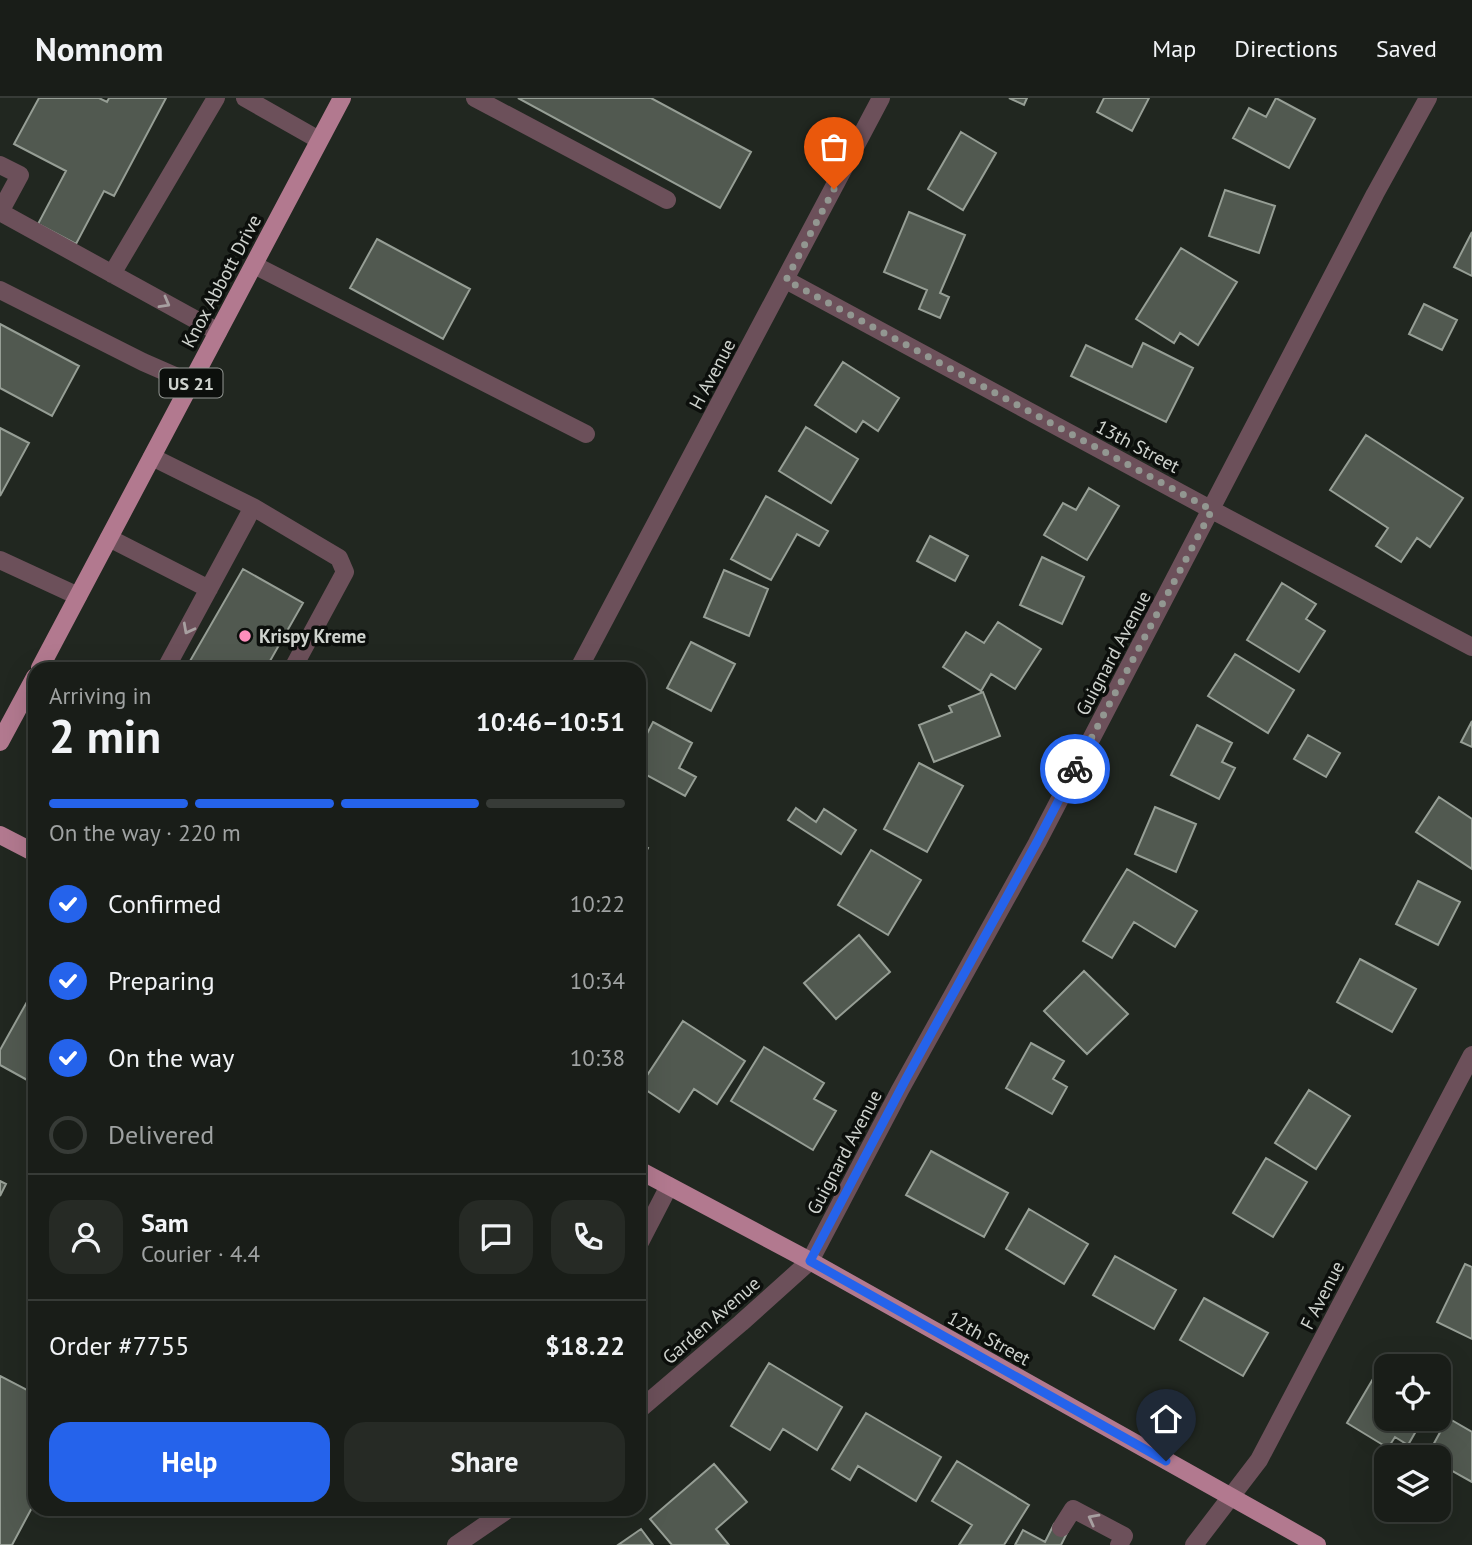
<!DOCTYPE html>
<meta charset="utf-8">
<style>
:root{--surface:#191d18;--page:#262a25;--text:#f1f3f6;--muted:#9fa2a2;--line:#373b37;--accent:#2563eb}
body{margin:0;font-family:"PT Sans",sans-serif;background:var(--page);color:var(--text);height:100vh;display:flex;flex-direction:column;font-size:26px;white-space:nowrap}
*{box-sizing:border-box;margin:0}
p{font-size:23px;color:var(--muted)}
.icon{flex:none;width:38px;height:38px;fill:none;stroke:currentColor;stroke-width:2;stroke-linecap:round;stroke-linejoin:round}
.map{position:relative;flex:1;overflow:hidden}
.panel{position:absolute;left:28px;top:564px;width:618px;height:854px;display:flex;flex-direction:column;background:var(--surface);border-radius:21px;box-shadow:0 7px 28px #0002,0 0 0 2px var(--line)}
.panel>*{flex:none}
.tools{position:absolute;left:1374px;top:1256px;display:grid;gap:14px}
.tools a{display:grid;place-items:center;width:77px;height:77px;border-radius:14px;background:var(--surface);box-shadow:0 7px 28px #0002,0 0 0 2px var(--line);font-size:35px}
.pin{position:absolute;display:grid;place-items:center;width:60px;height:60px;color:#fff;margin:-72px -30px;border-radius:50% 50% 50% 0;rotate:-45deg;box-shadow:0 0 7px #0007}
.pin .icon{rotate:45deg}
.courier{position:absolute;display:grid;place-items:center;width:70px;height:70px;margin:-35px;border:5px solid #2563eb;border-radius:50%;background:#fff;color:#222;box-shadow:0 2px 9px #0007}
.overview em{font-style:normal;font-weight:600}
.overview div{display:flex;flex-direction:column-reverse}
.overview{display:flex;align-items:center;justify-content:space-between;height:119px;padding:0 21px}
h1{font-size:46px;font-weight:600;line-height:52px}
.bar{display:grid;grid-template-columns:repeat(4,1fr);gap:10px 7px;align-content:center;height:84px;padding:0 21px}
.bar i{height:9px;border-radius:5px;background:var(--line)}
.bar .active{background:var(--accent)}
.bar p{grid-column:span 4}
.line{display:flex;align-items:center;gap:18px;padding:0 21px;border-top:2px solid var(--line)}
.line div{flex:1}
.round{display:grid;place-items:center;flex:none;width:74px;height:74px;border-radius:21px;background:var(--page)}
ol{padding:0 21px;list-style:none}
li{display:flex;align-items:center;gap:21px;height:77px}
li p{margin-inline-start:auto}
li .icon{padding:7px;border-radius:50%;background:var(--accent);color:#fff;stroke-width:4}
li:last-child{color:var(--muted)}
li i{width:38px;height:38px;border:4px solid var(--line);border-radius:50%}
.primary-button{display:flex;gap:14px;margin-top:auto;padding:14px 21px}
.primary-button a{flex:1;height:80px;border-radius:21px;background:var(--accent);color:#fff;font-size:28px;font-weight:600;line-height:80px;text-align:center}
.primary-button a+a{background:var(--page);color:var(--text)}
header{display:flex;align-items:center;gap:42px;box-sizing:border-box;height:98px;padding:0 35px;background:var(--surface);border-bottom:2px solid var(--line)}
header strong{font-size:33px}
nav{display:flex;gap:38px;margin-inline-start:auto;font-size:24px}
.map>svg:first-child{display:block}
</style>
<header>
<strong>Nomnom</strong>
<nav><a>Map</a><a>Directions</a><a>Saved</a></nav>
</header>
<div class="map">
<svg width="1472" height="1447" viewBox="0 0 1472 1447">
<rect width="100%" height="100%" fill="#212720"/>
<path fill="#515950" stroke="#969e95" stroke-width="2" d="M39,0H99L107,4L109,0H166L114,98L104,93L76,146L38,126L66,73L14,46Z
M518,0H651L751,54L720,110Z
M1009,0H1027L1024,7Z
M1104,0H1149L1132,33L1097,14Z
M1276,0L1315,21L1289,70L1233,40L1249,10L1266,19Z
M961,34L996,55L963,112L928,91Z
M1225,92L1275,108L1259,155L1209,138Z
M909,114L965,137L940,195L949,199L940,220L919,211L927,192L884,174Z
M1472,134V178L1454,169Z
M377,141L470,191L443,241L350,190Z
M1181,150L1237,184L1198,247L1180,235L1174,245L1136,221Z
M1424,206L1457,222L1442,252L1409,236Z
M0,226L79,268L52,318L0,290Z
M1143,245L1193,270L1166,324L1071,278L1086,247L1132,269Z
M843,264L899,300L878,333L863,323L856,334L815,307Z
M806,329L858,361L831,405L779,373Z
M0,330L29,345L0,398Z
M1366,337L1463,400L1430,449L1417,440L1401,464L1376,448L1388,430L1330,392Z
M1089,390L1119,408L1087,462L1044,437L1063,405L1076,412Z
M766,398L828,433L819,448L797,436L771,482L731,461Z
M930,438L968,458L955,483L917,463Z
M1042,459L1084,479L1062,526L1020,507Z
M243,471L303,505L266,570H186Z
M724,472L768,491L749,538L704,519Z
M1282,485L1316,506L1306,521L1325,533L1299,574L1247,542Z
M998,524L1041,551L1015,591L991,576L981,593L943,569L966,534L984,545Z
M691,544L735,566L711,613L667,590Z
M1235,556L1294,592L1268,635L1208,598Z
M983,594L1000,638L934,664L919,627L952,614L949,608Z
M1472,623V649L1461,644Z
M653,624L692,645L679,670L696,679L685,698L639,673V651Z
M1197,627L1232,645L1222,664L1235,670L1219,701L1171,677Z
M1308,637L1340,655L1326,679L1294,661Z
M919,665L963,688L927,754L884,731Z
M1439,699L1472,721V771L1416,734Z
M1155,709L1196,726L1176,774L1135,756Z
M796,710L816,724L824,711L856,732L841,756L788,722Z
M639,745L648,750L639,768Z
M871,752L921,782L888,837L838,807Z
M1127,771L1197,813L1175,849L1134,824L1112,860L1083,843Z
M1418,783L1460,804L1438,847L1396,826Z
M859,837L890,874L836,921L804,885Z
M1360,861L1416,891L1392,934L1337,904Z
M1084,873L1128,916L1087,956L1044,913Z
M28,902L35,906V971L29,983L0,967V952Z
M683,923L745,963L717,1006L694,991L679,1014L640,988Z
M1031,945L1064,963L1053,981L1067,989L1052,1016L1006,990Z
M764,949L824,985L814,1001L836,1013L813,1052L731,1003Z
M1309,992L1350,1018L1316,1071L1275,1045Z
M931,1053L1008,1095L984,1139L906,1097Z
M1266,1060L1307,1084L1273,1139L1233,1115Z
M0,1083L6,1086L0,1098Z
M1029,1111L1088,1146L1064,1186L1006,1151Z
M1115,1158L1176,1192L1154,1231L1093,1197Z
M1465,1166L1472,1169V1241L1437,1224Z
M1204,1200L1268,1235L1243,1278L1180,1242Z
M769,1265L842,1309L817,1352L783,1331L770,1352L731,1328Z
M1380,1269L1386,1272V1321H1423L1408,1347L1395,1339L1388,1350L1347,1325Z
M0,1278L35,1296V1404L12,1447H0Z
M866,1315L941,1359L916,1403L858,1368L850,1382L832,1371Z
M1448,1320L1472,1334V1384L1438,1365V1360L1427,1358Z
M957,1363L1029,1407L1004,1447H959L972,1427L932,1403Z
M714,1366L747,1404L716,1431L729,1447H672L650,1421Z
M1054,1426L1068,1433L1061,1447H1015L1023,1432L1045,1444Z
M641,1431L653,1447H618Z"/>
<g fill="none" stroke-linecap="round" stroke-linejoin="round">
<path stroke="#6c505a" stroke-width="18" d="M245,0L319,42
M475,0L667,102
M0,67L20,77L0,114
M0,114L218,234
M254,167L586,336
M112,176L216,0
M786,182L1212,412L1472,549
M0,192L143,264L191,285
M152,359L253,409L166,570
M253,409L339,460L345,474L293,570
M109,440L209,491
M0,462L78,498
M579,570L881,0
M639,1146L669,1088
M639,1312L741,1225L810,1163L900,992L1037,745L1375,96L1428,0
M1061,1430L1073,1411L1124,1438L1119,1447
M456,1447L510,1410
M1194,1447L1259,1362L1472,957"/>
<path stroke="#b2798f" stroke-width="18" d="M40,570L342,0
M0,644L35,579
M0,737L35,755
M639,1072L810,1163L1317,1447"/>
</g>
<defs><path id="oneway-chevron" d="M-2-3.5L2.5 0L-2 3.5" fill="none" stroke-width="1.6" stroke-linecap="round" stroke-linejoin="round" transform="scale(1.75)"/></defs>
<g stroke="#a79fa0">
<use href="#oneway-chevron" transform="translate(165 205) rotate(29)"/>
<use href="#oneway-chevron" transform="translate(188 531) rotate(118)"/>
<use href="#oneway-chevron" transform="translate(1093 1421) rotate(-152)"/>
</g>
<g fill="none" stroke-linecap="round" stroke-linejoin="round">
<path stroke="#929791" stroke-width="7" stroke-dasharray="0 12.6" d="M834,91L786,182L1212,412L1075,671"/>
<path stroke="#2563eb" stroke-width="9" d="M1075,671L1037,744L907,979L810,1163L1166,1363"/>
</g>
<circle fill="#fe8ebc" stroke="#0c0f0c" stroke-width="2.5" cx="245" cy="538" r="7"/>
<g text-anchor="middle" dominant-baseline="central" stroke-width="7" stroke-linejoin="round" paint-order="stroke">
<rect fill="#0c0f0c" stroke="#949894" stroke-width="2" x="159.5" y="270.5" width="63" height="29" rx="5"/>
<g font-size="18" font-weight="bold" fill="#cfd3ce">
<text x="191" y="285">US 21</text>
</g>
<g font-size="19" fill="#cfd3ce" stroke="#0c0f0c">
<text transform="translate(221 183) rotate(-62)">Knox Abbott Drive</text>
<text transform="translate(712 276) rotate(-62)">H Avenue</text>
<text transform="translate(1138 348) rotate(28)">13th Street</text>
<text transform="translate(1113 555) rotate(-62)">Guignard Avenue</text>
<text transform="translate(844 1054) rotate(-62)">Guignard Avenue</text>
<text transform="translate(1322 1197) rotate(-63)">F Avenue</text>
<text transform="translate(711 1222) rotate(-41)">Garden Avenue</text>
<text transform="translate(989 1240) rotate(29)">12th Street</text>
</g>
<g font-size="19" font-weight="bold" fill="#cfd3ce" stroke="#0c0f0c" text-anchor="start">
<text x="259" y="538">Krispy Kreme</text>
</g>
</g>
</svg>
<div class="tools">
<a><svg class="icon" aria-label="locate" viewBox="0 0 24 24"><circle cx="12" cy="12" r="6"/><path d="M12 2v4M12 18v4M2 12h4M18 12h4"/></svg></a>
<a><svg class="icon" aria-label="layers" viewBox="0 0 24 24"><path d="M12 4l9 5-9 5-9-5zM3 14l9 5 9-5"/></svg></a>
</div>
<div class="pin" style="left:834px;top:91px;background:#ea580c"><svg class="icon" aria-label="bag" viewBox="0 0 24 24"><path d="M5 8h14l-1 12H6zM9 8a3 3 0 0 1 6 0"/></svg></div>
<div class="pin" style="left:1166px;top:1363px;background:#1f2937"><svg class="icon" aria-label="home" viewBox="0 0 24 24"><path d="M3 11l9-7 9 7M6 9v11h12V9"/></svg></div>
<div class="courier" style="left:1075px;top:671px"><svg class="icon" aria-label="bike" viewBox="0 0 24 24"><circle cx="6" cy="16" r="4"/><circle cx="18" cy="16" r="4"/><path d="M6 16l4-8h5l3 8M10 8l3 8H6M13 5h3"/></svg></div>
<section class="panel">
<div class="overview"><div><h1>2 min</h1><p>Arriving in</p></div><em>10:46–10:51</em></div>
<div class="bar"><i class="active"></i><i class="active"></i><i class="active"></i><i></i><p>On the way · 220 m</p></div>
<ol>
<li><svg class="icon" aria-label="check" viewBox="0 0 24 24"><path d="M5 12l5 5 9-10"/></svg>Confirmed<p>10:22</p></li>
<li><svg class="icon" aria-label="check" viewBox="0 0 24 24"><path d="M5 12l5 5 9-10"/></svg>Preparing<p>10:34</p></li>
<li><svg class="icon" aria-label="check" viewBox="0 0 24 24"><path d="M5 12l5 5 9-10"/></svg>On the way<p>10:38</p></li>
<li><i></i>Delivered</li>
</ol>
<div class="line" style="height:126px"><a class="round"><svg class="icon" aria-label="person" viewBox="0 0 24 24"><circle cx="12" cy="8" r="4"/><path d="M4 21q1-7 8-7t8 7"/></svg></a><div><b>Sam</b><p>Courier · 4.4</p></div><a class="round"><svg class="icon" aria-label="chat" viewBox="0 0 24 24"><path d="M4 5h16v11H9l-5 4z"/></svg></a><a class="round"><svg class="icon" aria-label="phone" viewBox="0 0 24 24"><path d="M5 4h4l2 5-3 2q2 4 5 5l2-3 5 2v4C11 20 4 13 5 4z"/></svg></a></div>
<div class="line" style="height:91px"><div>Order #7755</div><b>$18.22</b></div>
<div class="primary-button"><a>Help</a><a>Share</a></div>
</section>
</div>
